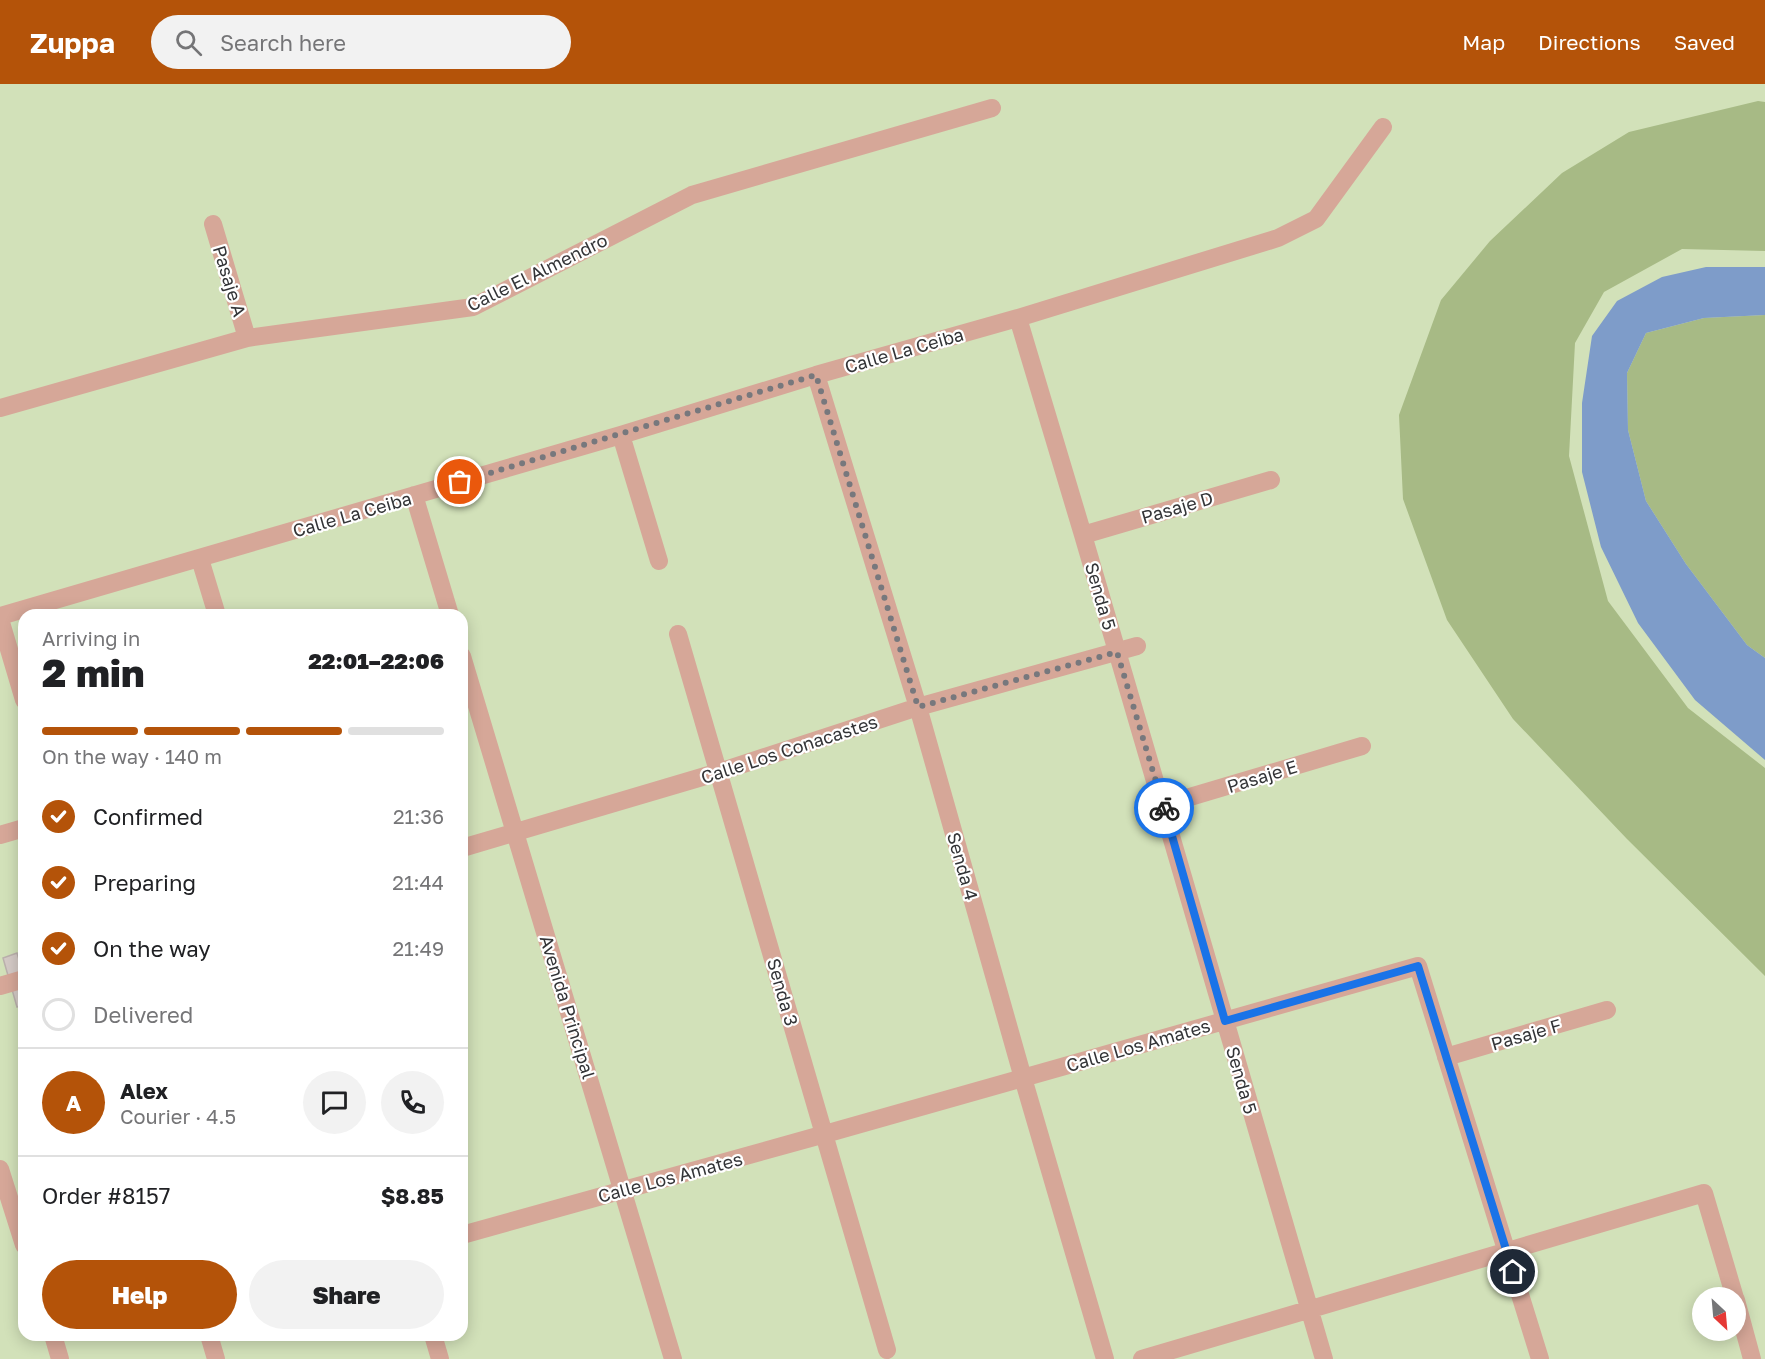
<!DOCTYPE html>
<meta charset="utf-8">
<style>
:root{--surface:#fff;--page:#f2f2f2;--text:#202124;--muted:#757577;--line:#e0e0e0;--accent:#b45309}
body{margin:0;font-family:"Golos Text",sans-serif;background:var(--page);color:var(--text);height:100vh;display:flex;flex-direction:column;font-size:22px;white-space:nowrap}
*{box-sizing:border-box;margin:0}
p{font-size:20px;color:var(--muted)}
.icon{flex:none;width:33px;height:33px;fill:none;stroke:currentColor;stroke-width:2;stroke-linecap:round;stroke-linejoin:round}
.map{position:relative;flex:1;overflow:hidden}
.side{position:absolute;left:18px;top:525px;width:450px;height:732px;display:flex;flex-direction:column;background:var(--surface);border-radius:18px;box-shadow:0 3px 15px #0003}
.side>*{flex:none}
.needle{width:39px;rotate:154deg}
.fabs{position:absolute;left:1692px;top:1203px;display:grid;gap:12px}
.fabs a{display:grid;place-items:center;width:54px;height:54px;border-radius:50%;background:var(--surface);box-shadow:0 3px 15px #0003;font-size:30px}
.pin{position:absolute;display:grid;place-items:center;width:51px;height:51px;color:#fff;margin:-26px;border:3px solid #fff;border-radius:50%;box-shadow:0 2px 6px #0007}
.courier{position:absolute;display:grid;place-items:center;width:60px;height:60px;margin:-30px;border:4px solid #1a73e8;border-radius:50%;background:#fff;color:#222;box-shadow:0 2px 8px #0007}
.summary em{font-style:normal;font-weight:800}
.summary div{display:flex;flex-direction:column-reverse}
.summary{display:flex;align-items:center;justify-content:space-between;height:102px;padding:0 24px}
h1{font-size:39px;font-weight:800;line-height:45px}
.bar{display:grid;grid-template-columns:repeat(4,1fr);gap:9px 6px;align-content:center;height:72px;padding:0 24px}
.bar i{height:8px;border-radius:4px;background:var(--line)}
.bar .active{background:var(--accent)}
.bar p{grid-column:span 4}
.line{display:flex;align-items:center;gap:15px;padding:0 24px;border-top:2px solid var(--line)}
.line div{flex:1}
.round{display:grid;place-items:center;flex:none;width:63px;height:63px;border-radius:32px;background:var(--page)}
ol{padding:0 24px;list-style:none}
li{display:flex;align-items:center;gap:18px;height:66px}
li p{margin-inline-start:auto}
li .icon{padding:6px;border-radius:50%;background:var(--accent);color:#fff;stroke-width:4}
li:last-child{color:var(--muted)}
li i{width:33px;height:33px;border:3px solid var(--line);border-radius:50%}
.action{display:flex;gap:12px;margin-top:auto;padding:12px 24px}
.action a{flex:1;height:69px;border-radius:36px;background:var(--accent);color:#fff;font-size:24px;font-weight:800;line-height:69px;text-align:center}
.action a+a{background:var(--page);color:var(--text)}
header{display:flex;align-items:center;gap:36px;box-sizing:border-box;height:84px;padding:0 30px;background:var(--accent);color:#fff}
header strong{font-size:28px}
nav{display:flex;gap:33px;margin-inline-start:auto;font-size:21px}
.search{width:420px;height:54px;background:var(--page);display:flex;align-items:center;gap:15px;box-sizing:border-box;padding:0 21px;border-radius:33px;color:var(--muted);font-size:22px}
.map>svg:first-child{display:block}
</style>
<header>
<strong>Zuppa</strong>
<div class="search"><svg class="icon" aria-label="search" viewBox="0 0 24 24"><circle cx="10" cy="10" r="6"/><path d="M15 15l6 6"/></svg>Search here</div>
<nav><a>Map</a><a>Directions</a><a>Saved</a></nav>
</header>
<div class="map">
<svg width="1765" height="1275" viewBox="0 0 1765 1275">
<rect width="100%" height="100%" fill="#f4f6ff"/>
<path fill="#d2e1b9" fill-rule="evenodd" d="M0,0H1765V1275H0ZM24,531H462V1251H24ZM1702,1214H1736V1246H1702Z"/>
<path fill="#a7ba85" d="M1758,17L1765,18V167L1682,165L1604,208L1575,259L1569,372L1608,517L1688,624L1765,684V892L1627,755L1513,635L1447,536L1403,415L1399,331L1441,216L1490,157L1562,89L1629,48Z
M1765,231V574L1747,561L1686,480L1646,417L1628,346L1627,289L1646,249L1704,234Z"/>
<path fill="#7e9cc9" d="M1706,183H1765V231L1704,234L1646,249L1627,289L1628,346L1646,417L1686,480L1747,561L1765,574V676L1695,616L1638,539L1601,463L1582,388V319L1592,252L1617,217L1662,193Z"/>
<path fill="#d4cac6" stroke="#bbb1ad" stroke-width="1.5" d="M17,869L24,892V921L17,923L3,874Z"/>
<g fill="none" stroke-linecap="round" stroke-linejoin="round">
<path stroke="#d6a798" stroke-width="18" d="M213,140L247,254
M1018,234L1083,451L1324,1275
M816,291L918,623L1023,994L1105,1275
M0,324L247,254L473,223L692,111L992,24
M621,351L659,477
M414,411L450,531
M1083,451L1271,396
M200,475L217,531
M0,532L621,351L816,291L1018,234L1278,154L1316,135L1383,43
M0,535L24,616
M678,550L887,1266
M462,572L673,1275
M1163,721L1362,662
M0,751L24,744
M462,764L719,688L918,623L1137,562
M0,902L24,895
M1446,973L1607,926
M0,1085L24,1161
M462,1151L825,1050L1418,882L1540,1275
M1736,1216L1752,1275
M53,1251L60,1275
M209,1251L216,1275
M433,1251L440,1275
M1142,1275L1704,1109L1735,1214"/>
</g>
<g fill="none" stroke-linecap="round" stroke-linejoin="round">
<path stroke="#77787d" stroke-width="6" stroke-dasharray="0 10.8" d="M460,398L816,291L918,623L1117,568L1164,724"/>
<path stroke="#1a73e8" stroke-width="8" d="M1164,724L1225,937L1418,882L1513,1188"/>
</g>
<g text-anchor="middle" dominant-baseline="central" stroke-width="4.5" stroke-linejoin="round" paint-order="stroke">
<g font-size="18" fill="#333437" stroke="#fff">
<text transform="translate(537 188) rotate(-26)">Calle El Almendro</text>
<text transform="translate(230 197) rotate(73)">Pasaje A</text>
<text transform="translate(904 266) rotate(-16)">Calle La Ceiba</text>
<text transform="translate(1177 423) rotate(-16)">Pasaje D</text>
<text transform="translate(352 430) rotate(-16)">Calle La Ceiba</text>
<text transform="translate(1101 512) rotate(74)">Senda 5</text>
<text transform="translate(789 665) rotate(-18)">Calle Los Conacastes</text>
<text transform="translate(1262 692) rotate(-17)">Pasaje E</text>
<text transform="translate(963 782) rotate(74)">Senda 4</text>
<text transform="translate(783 908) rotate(74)">Senda 3</text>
<text transform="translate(568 923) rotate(73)">Avenida Principal</text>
<text transform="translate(1526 950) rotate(-16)">Pasaje F</text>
<text transform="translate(1138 961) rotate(-16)">Calle Los Amates</text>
<text transform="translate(1242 996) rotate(74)">Senda 5</text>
<text transform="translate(670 1093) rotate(-15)">Calle Los Amates</text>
</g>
</g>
</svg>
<div class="fabs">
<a><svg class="needle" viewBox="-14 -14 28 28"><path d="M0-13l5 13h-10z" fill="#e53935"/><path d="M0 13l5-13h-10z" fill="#757577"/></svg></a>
</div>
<div class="pin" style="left:460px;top:398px;background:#ea580c"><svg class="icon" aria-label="bag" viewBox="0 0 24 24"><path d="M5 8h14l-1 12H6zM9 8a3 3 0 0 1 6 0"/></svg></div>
<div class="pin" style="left:1513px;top:1188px;background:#1f2937"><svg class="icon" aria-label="home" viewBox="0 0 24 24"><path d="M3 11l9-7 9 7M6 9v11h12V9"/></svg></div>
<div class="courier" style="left:1164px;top:724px"><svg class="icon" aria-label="bike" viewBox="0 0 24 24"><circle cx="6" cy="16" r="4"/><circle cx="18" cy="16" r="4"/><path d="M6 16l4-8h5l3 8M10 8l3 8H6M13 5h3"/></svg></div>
<section class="side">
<div class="summary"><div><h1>2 min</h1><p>Arriving in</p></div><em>22:01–22:06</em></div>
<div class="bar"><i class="active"></i><i class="active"></i><i class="active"></i><i></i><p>On the way · 140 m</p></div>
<ol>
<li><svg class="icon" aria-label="check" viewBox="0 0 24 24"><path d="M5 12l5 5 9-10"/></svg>Confirmed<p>21:36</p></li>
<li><svg class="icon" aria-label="check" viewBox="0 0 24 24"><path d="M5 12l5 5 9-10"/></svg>Preparing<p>21:44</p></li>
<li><svg class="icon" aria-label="check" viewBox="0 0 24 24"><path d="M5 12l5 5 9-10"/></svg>On the way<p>21:49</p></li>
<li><i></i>Delivered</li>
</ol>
<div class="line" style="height:108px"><b class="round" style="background:var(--accent);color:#fff">A</b><div><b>Alex</b><p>Courier · 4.5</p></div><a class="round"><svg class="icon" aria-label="chat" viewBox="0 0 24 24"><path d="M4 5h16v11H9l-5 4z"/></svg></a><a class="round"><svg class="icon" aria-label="phone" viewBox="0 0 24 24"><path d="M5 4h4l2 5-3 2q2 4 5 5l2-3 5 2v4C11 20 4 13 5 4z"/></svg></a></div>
<div class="line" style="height:78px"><div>Order #8157</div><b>$8.85</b></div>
<div class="action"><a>Help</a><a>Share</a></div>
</section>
</div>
